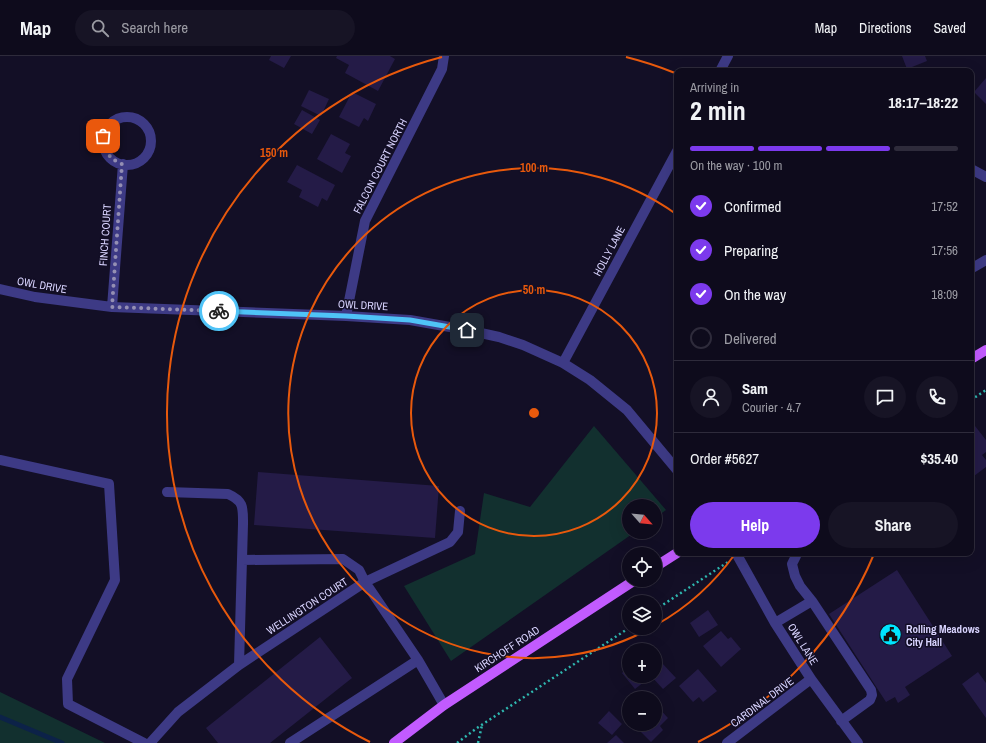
<!DOCTYPE html>
<meta charset="utf-8">
<style>
:root{--surface:#0e0b1c;--page:#171425;--text:#f1f3f6;--muted:#9b9ba3;--line:#2e2b3b;--accent:#7c3aed}
body{margin:0;font-family:"Archivo Narrow",sans-serif;background:var(--page);color:var(--text);height:100vh;display:flex;flex-direction:column;font-size:15px;white-space:nowrap}
*{box-sizing:border-box;margin:0}
p{font-size:13px;color:var(--muted)}
.icon{flex:none;width:22px;height:22px;fill:none;stroke:currentColor;stroke-width:2;stroke-linecap:round;stroke-linejoin:round}
.map{position:relative;flex:1;overflow:hidden}
.details{position:absolute;left:674px;top:12px;width:300px;height:488px;display:flex;flex-direction:column;background:var(--surface);border-radius:8px;box-shadow:0 4px 16px #0002,0 0 0 1px var(--line)}
.details>*{flex:none}
.needle{width:26px;rotate:117deg}
.buttons{position:absolute;left:622px;top:443px;display:grid;gap:8px}
.buttons a{display:grid;place-items:center;width:40px;height:40px;border-radius:50%;background:var(--surface);box-shadow:0 4px 16px #0002,0 0 0 1px var(--line);font-size:20px}
.pin{position:absolute;display:grid;place-items:center;width:34px;height:34px;color:#fff;margin:-17px;border-radius:8px;box-shadow:0 2px 6px #0006}
.courier{position:absolute;display:grid;place-items:center;width:40px;height:40px;margin:-20px;border:3px solid #4fc3f7;border-radius:50%;background:#fff;color:#222;box-shadow:0 1px 5px #0007}
.headline em{font-style:normal;font-weight:700}
.headline div{display:flex;flex-direction:column-reverse}
.headline{display:flex;align-items:center;justify-content:space-between;height:68px;padding:0 16px}
h1{font-size:26px;font-weight:700;line-height:30px}
.bar{display:grid;grid-template-columns:repeat(4,1fr);gap:6px 4px;align-content:center;height:48px;padding:0 16px}
.bar i{height:5px;border-radius:3px;background:var(--line)}
.bar .active{background:var(--accent)}
.bar p{grid-column:span 4}
.line{display:flex;align-items:center;gap:10px;padding:0 16px;border-top:1px solid var(--line)}
.line div{flex:1}
.round{display:grid;place-items:center;flex:none;width:42px;height:42px;border-radius:21px;background:var(--page)}
ol{padding:0 16px;list-style:none}
li{display:flex;align-items:center;gap:12px;height:44px}
li p{margin-inline-start:auto}
li .icon{padding:4px;border-radius:50%;background:var(--accent);color:#fff;stroke-width:4}
li:last-child{color:var(--muted)}
li i{width:22px;height:22px;border:2px solid var(--line);border-radius:50%}
.button{display:flex;gap:8px;margin-top:auto;padding:8px 16px}
.button a{flex:1;height:46px;border-radius:24px;background:var(--accent);color:#fff;font-size:16px;font-weight:700;line-height:46px;text-align:center}
.button a+a{background:var(--page);color:var(--text)}
header{display:flex;align-items:center;gap:24px;box-sizing:border-box;height:56px;padding:0 20px;background:var(--surface);border-bottom:1px solid var(--line)}
header strong{font-size:19px}
nav{display:flex;gap:22px;margin-inline-start:auto;font-size:14px}
.search{width:280px;height:36px;background:var(--page);display:flex;align-items:center;gap:10px;box-sizing:border-box;padding:0 14px;border-radius:22px;color:var(--muted);font-size:15px}
.map>svg:first-child{display:block}
</style>
<header>
<strong>Map</strong>
<div class="search"><svg class="icon" aria-label="search" viewBox="0 0 24 24"><circle cx="10" cy="10" r="6"/><path d="M15 15l6 6"/></svg>Search here</div>
<nav><a>Map</a><a>Directions</a><a>Saved</a></nav>
</header>
<div class="map">
<svg width="986" height="687" viewBox="0 0 986 687">
<rect width="100%" height="100%" fill="#130f26"/>
<path fill="#12302f" d="M594,370L666,454L655,462V450H629V476H635L451,605L404,530L475,498L484,437L530,451Z
M0,636L105,687H0Z"/>
<g fill="none" stroke-linecap="round" stroke-linejoin="round">
<path stroke="#0c2248" stroke-width="5" d="M0,661L62,687"/>
</g>
<path fill="#241b47" d="M271,0H291L284,12L269,4Z
M337,0H390L395,3L378,35L345,17L349,9L336,2Z
M902,0H925L927,5L907,13Z
M986,22V48L974,36Z
M309,34L329,43L321,60L301,50Z
M352,36L376,48L368,65L364,62L359,71L339,61Z
M302,54L320,64L312,78L294,68Z
M331,78L350,88L345,97L351,100L342,117L317,103Z
M297,109L335,129L327,145L322,142L318,151L299,141L302,134L287,126Z
M975,370L986,384V396L982,399L986,404V411L974,420L971,417V373Z
M258,416L439,430L435,482L254,469Z
M897,514L952,600L905,631L910,639L898,647L895,641L886,646L829,558Z
M708,554L718,569L699,581L690,567Z
M721,575L728,583L731,581L741,593L721,611L703,590Z
M320,581L352,622L270,687H218L206,672Z
M662,607L676,622L663,633L651,620H655V614Z
M629,611V620H648L649,622L635,633L622,617Z
M698,613L717,635L703,646L699,641L693,646L679,630Z
M978,616L986,627V662L962,628Z
M655,648L668,662L660,670L663,674L651,686L633,668H655Z
M609,655L622,668L612,679L598,667Z
M616,679L624,687H607Z"/>
<g fill="none" stroke-linecap="round" stroke-linejoin="round">
<path stroke="#2fb8b0" stroke-width="2.5" stroke-dasharray="2 3" stroke-linecap="butt" d="M971,344L986,334
M655,554L728,506
M457,687L477,672L629,572
M478,687L482,669"/>
<path stroke="#3d3a85" stroke-width="10" d="M720,15L728,0
M103 85a24 24 0 1 1 48 0a24 24 0 1 1-48 0Z
M971,113L986,121
M971,212L974,211L986,204
M0,233L35,241L112,251L346,260L410,264L467,274L499,281L523,289L563,307L590,324L627,354L677,414
M112,251L123,108
M346,260L365,165L442,13L444,0
M563,307L677,95
M0,404L109,428L115,524L67,623L68,648L144,687
M167,436L228,438C244,445 243,452 243,468L239,609
M736,497L775,567L811,623L858,687
M796,500L792,508L795,520L800,530L812,545L871,634L872,639L870,644L841,665
M242,504L343,503L359,514L365,526L450,486L458,476L460,455
M775,567L812,545
M150,687L178,656L239,609L365,526L418,604L444,649
M290,687L418,604
M727,687L811,623"/>
<path stroke="#c25bff" stroke-width="10" d="M971,303L986,294
M655,511L677,497
M394,687L444,649L635,524"/>
</g>
<g fill="none" stroke-linecap="round" stroke-linejoin="round">
<path stroke="#948fb3" stroke-width="4" stroke-dasharray="0 7.2" d="M103,80C103,94 109,103 122,108L112,251L219,255"/>
<path stroke="#4fc3f7" stroke-width="5" d="M219,255L346,260L410,264L467,274"/>
</g>
<g fill="none" stroke="#e8590c" stroke-width="2">
<circle cx="534" cy="357" r="123"/>
<path d="M735 498A245 245 0 0 1 656 569M651 572A245 245 0 1 1 676 158"/>
<path d="M874 498A368 368 0 0 1 698 686M370 686A368 368 0 0 1 442 1M626 1A368 368 0 0 1 675 17"/>
</g>
<defs>
<symbol id="civic-disc" viewBox="-11 -11 22 22"><circle r="9.5" fill="#00e5ff" stroke="#130f26"/><path d="M-.6-6.5H3V-4.5H.6V-3L4-1V1h2V6H-6V1h2V-1L-.6-3ZM-1.2 2.5V6h2.4V2.5Z" fill="#111"/></symbol>
</defs>
<g fill-rule="evenodd">
<use href="#civic-disc" x="878" y="566" width="25" height="25"/>
</g>
<g text-anchor="middle" dominant-baseline="central" stroke-width="3" stroke-linejoin="round" paint-order="stroke">
<g font-size="11" fill="#d9d4ff" stroke="#130f26">
<text transform="translate(380 110) rotate(-63)">FALCON COURT NORTH</text>
<text transform="translate(105 179) rotate(-86)">FINCH COURT</text>
<text transform="translate(609 195) rotate(-62)">HOLLY LANE</text>
<text transform="translate(42 229) rotate(10)">OWL DRIVE</text>
<text transform="translate(363 249) rotate(3)">OWL DRIVE</text>
<text transform="translate(307 550) rotate(-33)">WELLINGTON COURT</text>
<text transform="translate(803 588) rotate(58)">OWL LANE</text>
<text transform="translate(507 593) rotate(-33)">KIRCHOFF ROAD</text>
<text transform="translate(762 646) rotate(-37)">CARDINAL DRIVE</text>
</g>
<g font-size="11" font-weight="bold" fill="#d9d4ff" stroke="#130f26" text-anchor="start">
<text x="906" y="573">Rolling Meadows<tspan x="906" dy="13">City Hall</tspan></text>
</g>
</g>
<circle cx="534" cy="357" r="6" fill="#e8590c" stroke="#130f26" stroke-width="2"/>
<g font-size="12" text-anchor="middle" font-weight="bold" fill="#e8590c" stroke="#130f26" stroke-width="3" stroke-linejoin="round" paint-order="stroke">
<text x="274" y="101">150 m</text>
<text x="534" y="116">100 m</text>
<text x="534" y="238">50 m</text>
</g>
</svg>
<div class="buttons">
<a><svg class="needle" viewBox="-14 -14 28 28"><path d="M0-13l5 13h-10z" fill="#e53935"/><path d="M0 13l5-13h-10z" fill="#9b9ba3"/></svg></a>
<a><svg class="icon" aria-label="locate" viewBox="0 0 24 24"><circle cx="12" cy="12" r="6"/><path d="M12 2v4M12 18v4M2 12h4M18 12h4"/></svg></a>
<a><svg class="icon" aria-label="layers" viewBox="0 0 24 24"><path d="M12 4l9 5-9 5-9-5zM3 14l9 5 9-5"/></svg></a>
<a>+</a>
<a>−</a>
</div>
<div class="pin" style="left:103px;top:80px;background:#ea580c"><svg class="icon" aria-label="bag" viewBox="0 0 24 24"><path d="M5 8h14l-1 12H6zM9 8a3 3 0 0 1 6 0"/></svg></div>
<div class="pin" style="left:467px;top:274px;background:#1f2937"><svg class="icon" aria-label="home" viewBox="0 0 24 24"><path d="M3 11l9-7 9 7M6 9v11h12V9"/></svg></div>
<div class="courier" style="left:219px;top:255px"><svg class="icon" aria-label="bike" viewBox="0 0 24 24"><circle cx="6" cy="16" r="4"/><circle cx="18" cy="16" r="4"/><path d="M6 16l4-8h5l3 8M10 8l3 8H6M13 5h3"/></svg></div>
<section class="details">
<div class="headline"><div><h1>2 min</h1><p>Arriving in</p></div><em>18:17–18:22</em></div>
<div class="bar"><i class="active"></i><i class="active"></i><i class="active"></i><i></i><p>On the way · 100 m</p></div>
<ol>
<li><svg class="icon" aria-label="check" viewBox="0 0 24 24"><path d="M5 12l5 5 9-10"/></svg>Confirmed<p>17:52</p></li>
<li><svg class="icon" aria-label="check" viewBox="0 0 24 24"><path d="M5 12l5 5 9-10"/></svg>Preparing<p>17:56</p></li>
<li><svg class="icon" aria-label="check" viewBox="0 0 24 24"><path d="M5 12l5 5 9-10"/></svg>On the way<p>18:09</p></li>
<li><i></i>Delivered</li>
</ol>
<div class="line" style="height:72px"><a class="round"><svg class="icon" aria-label="person" viewBox="0 0 24 24"><circle cx="12" cy="8" r="4"/><path d="M4 21q1-7 8-7t8 7"/></svg></a><div><b>Sam</b><p>Courier · 4.7</p></div><a class="round"><svg class="icon" aria-label="chat" viewBox="0 0 24 24"><path d="M4 5h16v11H9l-5 4z"/></svg></a><a class="round"><svg class="icon" aria-label="phone" viewBox="0 0 24 24"><path d="M5 4h4l2 5-3 2q2 4 5 5l2-3 5 2v4C11 20 4 13 5 4z"/></svg></a></div>
<div class="line" style="height:52px"><div>Order #5627</div><b>$35.40</b></div>
<div class="button"><a>Help</a><a>Share</a></div>
</section>
</div>
